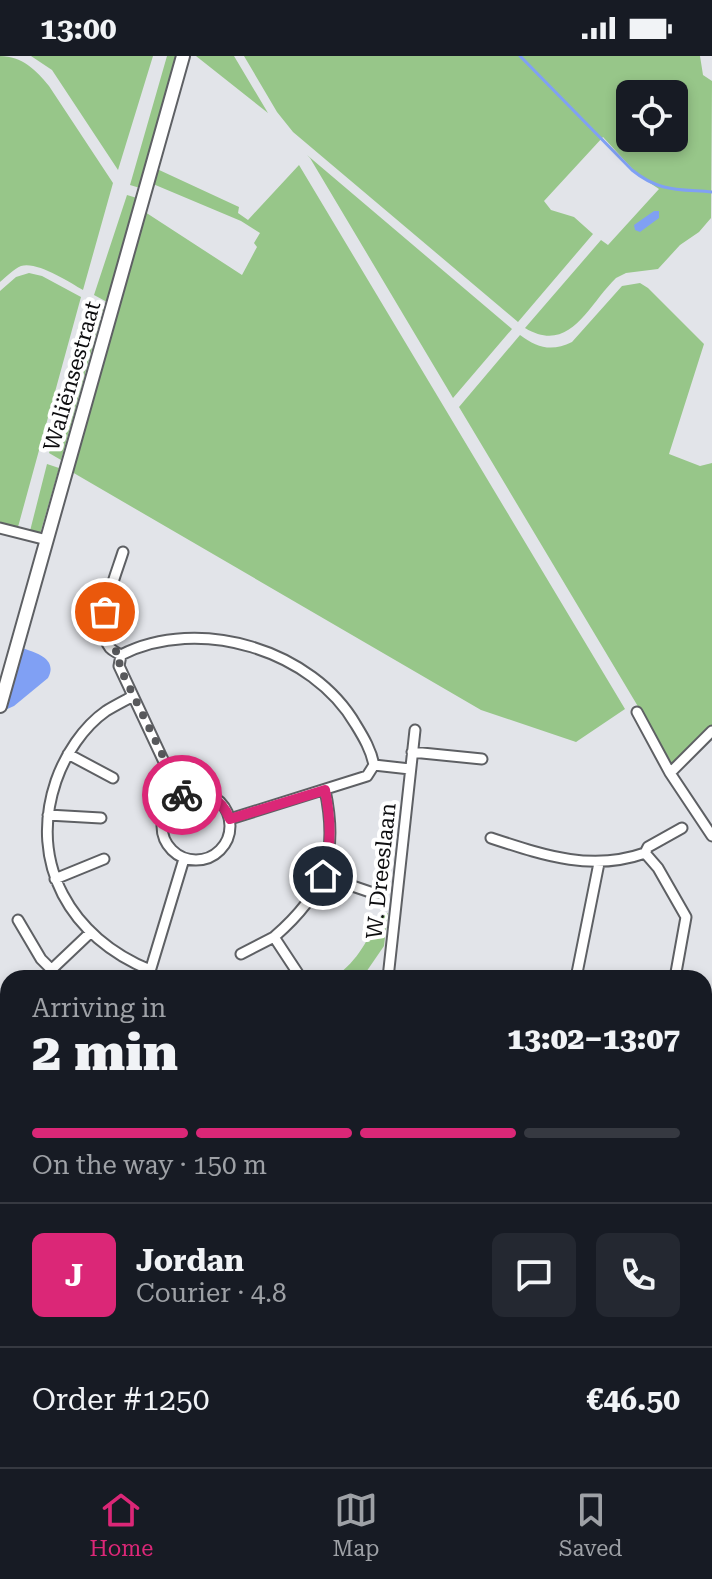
<!DOCTYPE html>
<meta charset="utf-8">
<style>
:root{--surface:#171b24;--page:#242831;--text:#f1f3f6;--muted:#9ea1a6;--line:#363941;--accent:#db2777}
body{margin:0;font-family:"Roboto Serif",serif;background:var(--page);color:var(--text);height:100vh;display:flex;flex-direction:column;font-size:30px;white-space:nowrap}
*{box-sizing:border-box;margin:0}
p{font-size:26px;color:var(--muted)}
.icon{flex:none;width:44px;height:44px;fill:none;stroke:currentColor;stroke-width:2;stroke-linecap:round;stroke-linejoin:round}
.map{position:relative;flex:1;overflow:hidden}
.details{position:absolute;left:0px;top:914px;width:712px;height:498px;display:flex;flex-direction:column;background:var(--surface);border-radius:24px 24px 0 0;box-shadow:0 4px 12px #0003}
.details>*{flex:none}
.controls{position:absolute;left:616px;top:24px;display:grid;gap:16px}
.controls a{display:grid;place-items:center;width:72px;height:72px;border-radius:12px;background:var(--surface);box-shadow:0 4px 12px #0003;font-size:40px}
.pin{position:absolute;display:grid;place-items:center;width:68px;height:68px;color:#fff;margin:-34px;border:4px solid #fff;border-radius:50%;box-shadow:0 2px 8px #0007}
.courier{position:absolute;display:grid;place-items:center;width:80px;height:80px;margin:-40px;border:6px solid #db2777;border-radius:50%;background:#fff;color:#222;box-shadow:0 2px 10px #0007}
.overview em{font-style:normal;font-weight:800}
.overview div{display:flex;flex-direction:column-reverse}
.overview{display:flex;align-items:center;justify-content:space-between;height:136px;padding:0 32px}
h1{font-size:52px;font-weight:800;line-height:60px}
.bar{display:grid;grid-template-columns:repeat(4,1fr);gap:12px 8px;align-content:center;height:96px;padding:0 32px}
.bar i{height:10px;border-radius:6px;background:var(--line)}
.bar .on{background:var(--accent)}
.bar p{grid-column:span 4}
.line{display:flex;align-items:center;gap:20px;padding:0 32px;border-top:2px solid var(--line)}
.line div{flex:1}
.round{display:grid;place-items:center;flex:none;width:84px;height:84px;border-radius:12px;background:var(--page)}
.status{display:flex;justify-content:space-between;align-items:center;height:56px;padding:0 40px;background:var(--surface);direction:ltr}
.status svg{height:22px;fill:currentColor}
.tab-bar{display:flex;justify-content:space-around;align-items:center;height:112px;border-top:2px solid var(--line);background:var(--surface);font-size:22px;color:var(--muted)}
.tab-bar a{display:grid;justify-items:center;gap:4px}
.tab-bar .on{color:var(--accent)}
.map>svg:first-child{display:block}
</style>
<div class="status"><b>13:00</b><svg viewBox="0 0 49 12"><path d="M0 12V9h3v3zM5 12V6h3v6zM10 12V3h3v9zM15 12V0h3v12zM26 1h20v11H26zM47 4h2v5h-2z"/></svg></div>
<div class="map">
<svg width="712" height="1411" viewBox="0 0 712 1411">
<rect width="100%" height="100%" fill="#e2e4e9"/>
<path fill="#97c689" fill-rule="evenodd" d="M0,0C22,0 36,14 49,30L113,127L83,234C69,226 37,205 21,210C14,213 6,221 0,226Z
M31,0H153L118,114L52,14Z
M167,0H177L140,132L130,129Z
M196,0H234L268,57Z
M244,0H700L703,19L712,25L711,162L699,176L680,189L658,213L626,217L616,222C588,249 570,299 525,272L601,184L608,189L659,133L638,119L603,81L544,145L551,154L574,161L593,178L518,266L293,76L277,56ZM630,38H674V82H630Z
M307,99L512,273L453,342L310,102Z
M299,109L625,653L576,686L481,654L72,416L145,156L242,219L257,191L254,187L260,177L241,165L153,128L157,113L239,151L238,157L248,164Z
M127,139L137,142L107,246L94,239Z
M29,217L42,220L81,241L18,471L0,468V235L16,221Z
M640,227L648,232L704,288L669,398L700,410L712,407V671L673,709L459,351L520,279C537,292 552,296 572,286L622,230Z
M91,247L103,253L61,404L49,397Z
M47,408L59,412L40,478L30,475Z
M388,857L384,890L362,922H332C354,910 368,885 377,863Z
M0,1024H8V1404H364L359,1411H0Z"/>
<path fill="#80a0f4" d="M654,155H659V162L640,176L635,174L634,169Z
M22,592C37,597 58,603 48,622L14,650L5,654Z
M364,1404H408L409,1411H359Z"/>
<g fill="none" stroke-linecap="round" stroke-linejoin="round">
<path stroke="#80a0f4" stroke-width="3" d="M520,0L632,114C659,136 678,133 712,136"/>
<defs>
<path id="street" d="M0,472L47,484
M121,599C117,597 113,595 110,592C93,572 116,519 123,496
M133,640C124,645 114,650 106,655C83,671 65,699 56,725C28,808 71,882 150,914
M637,656L670,717L712,780
M412,696L482,703
M68,698L113,722
M670,717L712,675
M162 770a34 34 0 1 1 68 0a34 34 0 1 1-68 0Z
M180,740L119,610L121,599C199,559 313,594 356,669C364,682 371,694 374,709L410,713
M48,759L101,762
M230,763L367,720L374,709
M491,782C543,799 591,816 645,797L648,791L682,772
M645,797L658,812L686,861L675,922
M323,820L376,838
M55,823L104,803
M18,864L41,903L60,922
M241,898L274,881
M51,914L90,877
M148,922L184,803
M301,922L274,881C325,837 339,800 325,734
M388,922L415,674
M576,922L599,807
M0,997L8,996
M704,1004L712,1006
M704,1034L712,1035
M704,1134L712,1135
M704,1243L712,1244
M704,1392L712,1397
M504,1404L524,1411
M553,1404L572,1411
M595,1411L597,1404"/>
<path id="secondary" d="M0,650L183,0"/>
</defs>
<use href="#street" stroke="#5e6064" stroke-width="13"/>
<use href="#secondary" stroke="#5e6064" stroke-width="16"/>
<use href="#street" stroke="#fff" stroke-width="9"/>
<use href="#secondary" stroke="#fff" stroke-width="12"/>
</g>
<g fill="none" stroke-linecap="round" stroke-linejoin="round">
<path stroke="#58595c" stroke-width="8" stroke-dasharray="0 14.4" d="M105,556C103,576 103,587 121,599L119,610L182,739"/>
<path stroke="#db2777" stroke-width="10" d="M182,739C204,732 221,742 230,763L325,734C331,764 332,790 323,820"/>
</g>
<g text-anchor="middle" dominant-baseline="central" stroke-width="8" stroke-linejoin="round" paint-order="stroke">
<g font-size="22" fill="#0e0e10" stroke="#fff">
<text transform="translate(72 320) rotate(-74)">Waliënsestraat</text>
<text transform="translate(381 815) rotate(-84)">W. Dreeslaan</text>
</g>
</g>
</svg>
<div class="controls">
<a><svg class="icon" aria-label="locate" viewBox="0 0 24 24"><circle cx="12" cy="12" r="6"/><path d="M12 2v4M12 18v4M2 12h4M18 12h4"/></svg></a>
</div>
<div class="pin" style="left:105px;top:556px;background:#ea580c"><svg class="icon" aria-label="bag" viewBox="0 0 24 24"><path d="M5 8h14l-1 12H6zM9 8a3 3 0 0 1 6 0"/></svg></div>
<div class="pin" style="left:323px;top:820px;background:#1f2937"><svg class="icon" aria-label="home" viewBox="0 0 24 24"><path d="M3 11l9-7 9 7M6 9v11h12V9"/></svg></div>
<div class="courier" style="left:182px;top:739px"><svg class="icon" aria-label="bike" viewBox="0 0 24 24"><circle cx="6" cy="16" r="4"/><circle cx="18" cy="16" r="4"/><path d="M6 16l4-8h5l3 8M10 8l3 8H6M13 5h3"/></svg></div>
<section class="details">
<div class="overview"><div><h1>2 min</h1><p>Arriving in</p></div><em>13:02–13:07</em></div>
<div class="bar"><i class="on"></i><i class="on"></i><i class="on"></i><i></i><p>On the way · 150 m</p></div>
<div class="line" style="height:144px"><b class="round" style="background:var(--accent);color:#fff">J</b><div><b>Jordan</b><p>Courier · 4.8</p></div><a class="round"><svg class="icon" aria-label="chat" viewBox="0 0 24 24"><path d="M4 5h16v11H9l-5 4z"/></svg></a><a class="round"><svg class="icon" aria-label="phone" viewBox="0 0 24 24"><path d="M5 4h4l2 5-3 2q2 4 5 5l2-3 5 2v4C11 20 4 13 5 4z"/></svg></a></div>
<div class="line" style="height:104px"><div>Order #1250</div><b>€46.50</b></div>
</section>
</div>
<nav class="tab-bar">
<a class="on"><svg class="icon" aria-label="home" viewBox="0 0 24 24"><path d="M3 11l9-7 9 7M6 9v11h12V9"/></svg>Home</a>
<a><svg class="icon" aria-label="map" viewBox="0 0 24 24"><path d="M3 6l6-2 6 2 6-2v14l-6 2-6-2-6 2zM9 4v14M15 6v14"/></svg>Map</a>
<a><svg class="icon" aria-label="saved" viewBox="0 0 24 24"><path d="M7 4h10v16l-5-4-5 4z"/></svg>Saved</a>
</nav>
